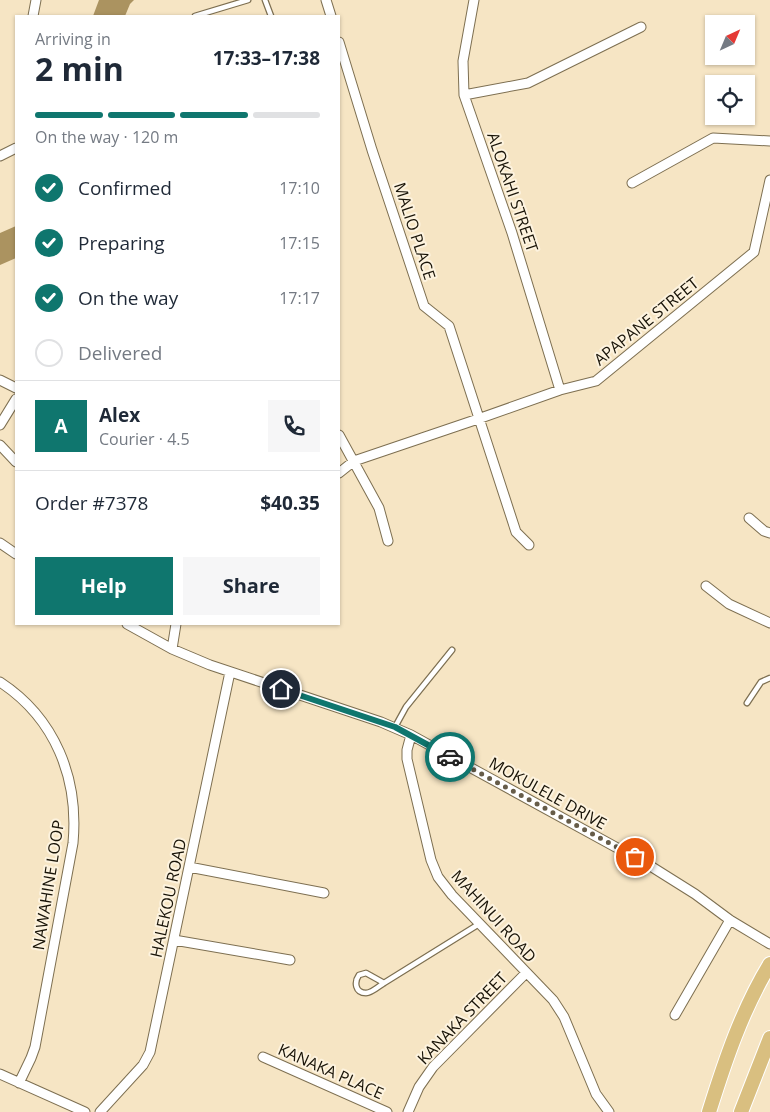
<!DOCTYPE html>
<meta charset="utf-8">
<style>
:root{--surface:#fff;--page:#f6f6f7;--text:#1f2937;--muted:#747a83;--line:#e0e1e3;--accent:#0f766e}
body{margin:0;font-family:"Open Sans",sans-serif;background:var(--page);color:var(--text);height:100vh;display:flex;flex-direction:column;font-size:19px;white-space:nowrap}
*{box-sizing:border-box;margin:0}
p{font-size:16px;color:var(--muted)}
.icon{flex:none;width:28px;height:28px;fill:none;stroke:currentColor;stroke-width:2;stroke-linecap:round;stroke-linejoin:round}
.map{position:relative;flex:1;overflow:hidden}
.panel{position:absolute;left:15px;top:15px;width:325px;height:610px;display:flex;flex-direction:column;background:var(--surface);border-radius:0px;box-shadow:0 1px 4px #0004}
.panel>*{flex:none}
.needle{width:32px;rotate:44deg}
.fabs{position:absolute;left:705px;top:15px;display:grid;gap:10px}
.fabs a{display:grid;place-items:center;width:50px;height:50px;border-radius:0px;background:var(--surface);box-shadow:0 1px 4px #0004;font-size:25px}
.pin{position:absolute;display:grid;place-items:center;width:42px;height:42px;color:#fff;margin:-21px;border:2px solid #fff;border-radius:50%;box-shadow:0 1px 5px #0007}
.courier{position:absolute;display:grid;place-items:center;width:50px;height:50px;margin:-25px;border:4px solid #0f766e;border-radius:50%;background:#fff;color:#222;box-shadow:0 1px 6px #0007}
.head em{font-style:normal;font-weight:700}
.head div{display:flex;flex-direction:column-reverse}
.head{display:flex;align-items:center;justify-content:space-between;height:85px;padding:0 20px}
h1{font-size:32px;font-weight:700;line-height:38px}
.bar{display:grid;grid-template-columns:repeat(4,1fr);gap:8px 5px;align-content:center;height:60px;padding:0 20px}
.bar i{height:6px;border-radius:4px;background:var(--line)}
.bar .on{background:var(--accent)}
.bar p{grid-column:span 4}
.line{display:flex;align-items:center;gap:12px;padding:0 20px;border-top:1px solid var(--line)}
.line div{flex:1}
.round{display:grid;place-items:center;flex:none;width:52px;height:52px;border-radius:0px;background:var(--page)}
ol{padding:0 20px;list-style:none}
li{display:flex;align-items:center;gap:15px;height:55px}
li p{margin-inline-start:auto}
li .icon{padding:5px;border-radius:50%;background:var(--accent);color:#fff;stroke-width:4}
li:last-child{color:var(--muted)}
li i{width:28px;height:28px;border:2px solid var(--line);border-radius:50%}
.primary-button{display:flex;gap:10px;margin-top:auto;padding:10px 20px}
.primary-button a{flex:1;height:58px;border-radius:0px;background:var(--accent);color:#fff;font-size:20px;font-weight:700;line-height:58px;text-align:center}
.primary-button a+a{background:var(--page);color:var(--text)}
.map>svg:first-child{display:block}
</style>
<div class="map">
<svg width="770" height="1112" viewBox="0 0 770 1112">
<rect width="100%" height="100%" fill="#f6e5c4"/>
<path fill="#ab9360" d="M99,0H134L130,4L125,16H93Z
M16,226V258L0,265V233Z"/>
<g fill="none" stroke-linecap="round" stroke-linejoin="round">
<defs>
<path id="service" d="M265,0L271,16
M195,16L248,0
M747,703L761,682L770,678
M395,727L406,707L452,650
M384,983L366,973L359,975C354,982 355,993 366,993C372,993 379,986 384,983L479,924"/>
<path id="minor" d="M326,0L331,16
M474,0L463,61L464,95L512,233L560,390
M33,16L36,0
M339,42L372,150L424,306L449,326L516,532L529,545
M464,95L528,83L641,27
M0,156L16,148
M632,183L713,138L770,141
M0,380L16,388
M0,425L16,399
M339,435L379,508L388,541
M0,445L16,462
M339,473L354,461L478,419L560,390L596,381L754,252L770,180
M749,518L764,531L770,533
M0,543L16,554
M706,586L729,604L770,623
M127,624L172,649L210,665L381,722L411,735L407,750V759L431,860L438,877L452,895L553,1000L564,1017L596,1094L609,1112
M172,649L176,624
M0,682C55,718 79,778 73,843L35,1047L31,1058L19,1083
M411,735L652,867L695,894L730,920L770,944
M189,867L324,893
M174,940L290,960
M675,1015L730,920
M263,1057L387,1112
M0,1074L85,1112
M100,1112L143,1065L150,1052L230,672
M408,1112L419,1087L433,1067L526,973"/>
<path id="primary" d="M709,1112C725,1061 742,1010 770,964
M741,1112L770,1038"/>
</defs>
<use href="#service" stroke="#7d6f51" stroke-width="7"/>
<use href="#minor" stroke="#7d6f51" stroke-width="11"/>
<use href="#primary" stroke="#fff" stroke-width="16"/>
<use href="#service" stroke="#fff" stroke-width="4.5"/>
<use href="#minor" stroke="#fff" stroke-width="9"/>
<use href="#primary" stroke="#d9bf80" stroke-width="14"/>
</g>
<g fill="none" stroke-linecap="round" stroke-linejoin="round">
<path stroke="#665c49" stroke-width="5" stroke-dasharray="0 9" d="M450,757L635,857"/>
<path stroke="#0f766e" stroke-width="6" d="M281,689L395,727L450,757"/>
</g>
<g text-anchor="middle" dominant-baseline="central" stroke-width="4" stroke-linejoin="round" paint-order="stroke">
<g font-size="16" fill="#181307" stroke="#fdf3df">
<text transform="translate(513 192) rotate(71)">ALOKAHI STREET</text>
<text transform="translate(415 231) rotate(72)">MALIO PLACE</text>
<text transform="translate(646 321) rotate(-39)">APAPANE STREET</text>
<text transform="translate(548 793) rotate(29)">MOKULELE DRIVE</text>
<text transform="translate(48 885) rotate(-81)">NAWAHINE LOOP</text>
<text transform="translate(168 898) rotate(-78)">HALEKOU ROAD</text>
<text transform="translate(494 916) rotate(48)">MAHINUI ROAD</text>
<text transform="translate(462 1018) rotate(-46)">KANAKA STREET</text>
<text transform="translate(331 1071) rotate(24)">KANAKA PLACE</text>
</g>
</g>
</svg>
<div class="fabs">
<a><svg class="needle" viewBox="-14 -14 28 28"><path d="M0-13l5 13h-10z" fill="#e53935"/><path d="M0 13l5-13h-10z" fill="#747a83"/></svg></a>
<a><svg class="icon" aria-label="locate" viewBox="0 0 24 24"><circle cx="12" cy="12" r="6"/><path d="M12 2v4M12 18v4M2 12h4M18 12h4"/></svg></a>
</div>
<div class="pin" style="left:635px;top:857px;background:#ea580c"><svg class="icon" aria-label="bag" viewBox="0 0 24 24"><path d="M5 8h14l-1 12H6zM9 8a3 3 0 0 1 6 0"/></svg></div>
<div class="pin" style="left:281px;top:689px;background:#1f2937"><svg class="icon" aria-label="home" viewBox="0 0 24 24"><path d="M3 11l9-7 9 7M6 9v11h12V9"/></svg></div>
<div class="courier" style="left:450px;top:757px"><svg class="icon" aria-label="car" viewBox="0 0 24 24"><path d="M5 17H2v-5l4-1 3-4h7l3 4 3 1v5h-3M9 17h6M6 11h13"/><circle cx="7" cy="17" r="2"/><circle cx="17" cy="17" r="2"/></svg></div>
<section class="panel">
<div class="head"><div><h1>2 min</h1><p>Arriving in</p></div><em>17:33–17:38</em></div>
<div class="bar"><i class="on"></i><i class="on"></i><i class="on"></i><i></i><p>On the way · 120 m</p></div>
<ol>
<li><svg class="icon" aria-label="check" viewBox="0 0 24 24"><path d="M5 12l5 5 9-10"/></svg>Confirmed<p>17:10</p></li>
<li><svg class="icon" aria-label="check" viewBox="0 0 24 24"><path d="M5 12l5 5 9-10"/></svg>Preparing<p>17:15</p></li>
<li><svg class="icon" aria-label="check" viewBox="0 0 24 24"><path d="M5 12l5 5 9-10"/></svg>On the way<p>17:17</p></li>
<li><i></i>Delivered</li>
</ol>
<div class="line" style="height:90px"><b class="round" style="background:var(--accent);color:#fff">A</b><div><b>Alex</b><p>Courier · 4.5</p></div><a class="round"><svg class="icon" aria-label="phone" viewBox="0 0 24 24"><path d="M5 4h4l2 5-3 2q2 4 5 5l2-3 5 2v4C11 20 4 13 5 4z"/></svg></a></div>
<div class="line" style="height:65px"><div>Order #7378</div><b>$40.35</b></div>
<div class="primary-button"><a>Help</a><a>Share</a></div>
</section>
</div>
